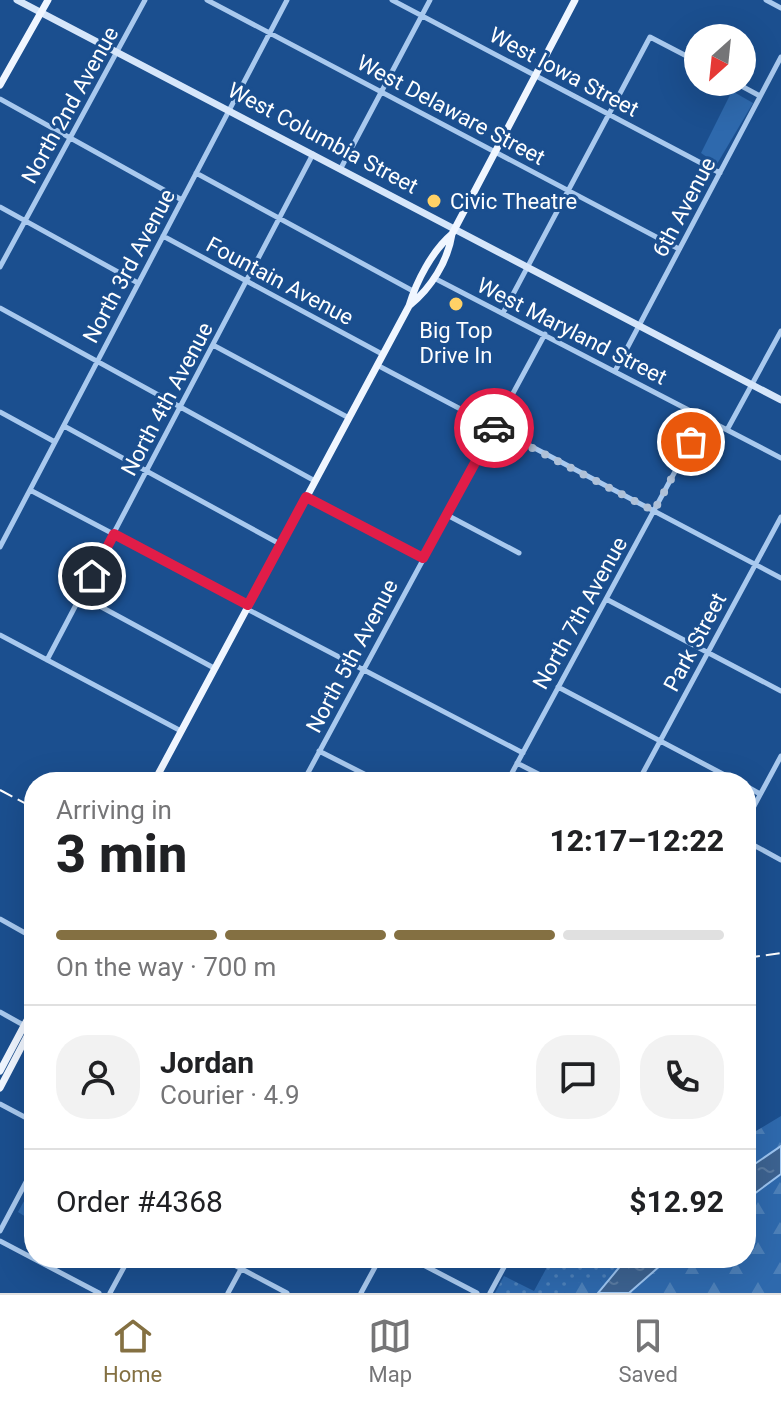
<!DOCTYPE html>
<meta charset="utf-8">
<style>
:root{--surface:#fff;--page:#f2f2f2;--text:#202124;--muted:#757577;--line:#e0e0e0;--accent:#847042}
body{margin:0;font-family:Roboto,sans-serif;background:var(--page);color:var(--text);height:100vh;display:flex;flex-direction:column;font-size:30px;white-space:nowrap}
*{box-sizing:border-box;margin:0}
p{font-size:26px;color:var(--muted)}
.icon{flex:none;width:44px;height:44px;fill:none;stroke:currentColor;stroke-width:2;stroke-linecap:round;stroke-linejoin:round}
.map{position:relative;flex:1;overflow:hidden}
.drawer{position:absolute;left:24px;top:772px;width:732px;height:496px;display:flex;flex-direction:column;background:var(--surface);border-radius:32px;box-shadow:0 8px 32px #0002}
.drawer>*{flex:none}
.needle{width:52px;rotate:207deg}
.tools{position:absolute;left:684px;top:24px;display:grid;gap:16px}
.tools a{display:grid;place-items:center;width:72px;height:72px;border-radius:50%;background:var(--surface);box-shadow:0 8px 32px #0002;font-size:40px}
.pin{position:absolute;display:grid;place-items:center;width:68px;height:68px;color:#fff;margin:-34px;border:4px solid #fff;border-radius:50%;box-shadow:0 2px 8px #0007}
.courier{position:absolute;display:grid;place-items:center;width:80px;height:80px;margin:-40px;border:6px solid #e11d48;border-radius:50%;background:#fff;color:#222;box-shadow:0 2px 10px #0007}
.summary em{font-style:normal;font-weight:800}
.summary div{display:flex;flex-direction:column-reverse}
.summary{display:flex;align-items:center;justify-content:space-between;height:136px;padding:0 32px}
h1{font-size:52px;font-weight:800;line-height:60px}
.bar{display:grid;grid-template-columns:repeat(4,1fr);gap:12px 8px;align-content:center;height:96px;padding:0 32px}
.bar i{height:10px;border-radius:6px;background:var(--line)}
.bar .selected{background:var(--accent)}
.bar p{grid-column:span 4}
.line{display:flex;align-items:center;gap:20px;padding:0 32px;border-top:2px solid var(--line)}
.line div{flex:1}
.round{display:grid;place-items:center;flex:none;width:84px;height:84px;border-radius:32px;background:var(--page)}
.tabs{display:flex;justify-content:space-around;align-items:center;height:112px;border-top:2px solid var(--line);background:var(--surface);font-size:22px;color:var(--muted)}
.tabs a{display:grid;justify-items:center;gap:4px}
.tabs .selected{color:var(--accent)}
.map>svg:first-child{display:block}
</style>
<div class="map">
<svg width="781" height="1293" viewBox="0 0 781 1293">
<defs>
<pattern id="grass-dots" width="8" height="8" patternUnits="userSpaceOnUse" patternTransform="scale(2)"><rect width="8" height="8" fill="#2e69ad"/><path d="M2 2h.1M6 6h.1" fill="none" stroke="#4d80b9" stroke-width="1.8" stroke-linecap="round"/></pattern>
<pattern id="forest-firs" width="22" height="20" patternUnits="userSpaceOnUse" patternTransform="scale(2)"><rect width="22" height="20" fill="#2e69ad"/><path d="M5 1l3.5 6h-7zM16 11l3.5 6h-7z" fill="#4d80b9"/></pattern>
<pattern id="water-ripples" width="26" height="14" patternUnits="userSpaceOnUse" patternTransform="scale(2)"><rect width="26" height="14" fill="#3c6290"/><path d="M2 4q2-2 4 0t4 0M15 11q2-2 4 0t4 0" fill="none" stroke="#597aa1"/></pattern>
</defs>
<rect width="100%" height="100%" fill="#1b4f8f"/>
<path fill="url(#grass-dots)" d="M34,1183V1222L18,1212Z
M552,1258H609L613,1265L623,1262L604,1285L600,1280L564,1293H495L504,1276L534,1291Z"/>
<path fill="url(#forest-firs)" d="M781,1116V1146L746,1170V1137Z
M781,1174V1293H629L669,1258H746V1200Z
M584,1279L600,1280L604,1285L598,1293H564Z"/>
<path fill="#2e69ad" d="M732,91L753,103L717,164L701,153Z"/>
<path fill="url(#water-ripples)" stroke="#9cc4f0" stroke-width="2" d="M781,1146V1174L746,1200V1170Z
M627,1258H669L629,1293H598Z"/>
<g fill="none" stroke-linecap="round" stroke-linejoin="round">
<path stroke="#a9c9ee" stroke-width="5" d="M207,0L679,249
M392,0L720,173
M766,0L781,8
M734,82L760,96
M0,99L182,200
M341,168L430,0
M196,173L413,291
M0,207L138,283
M163,236L382,354
M0,267L145,0
M434,278L781,458
M0,308L315,481
M503,313L650,37L698,62
M213,345L349,418
M377,365L781,578
M615,371L781,57
M0,412L55,442
M64,426L280,544
M727,430L781,331
M30,490L248,605
M307,498L423,558
M447,515L519,553
M0,547L287,0
M81,596L214,668
M606,599L781,691
M247,609L523,753
M0,635L181,731
M47,660L313,154
M558,687L738,782
M319,751L380,782
M517,763L554,782
M303,782L545,334
M507,782L704,418
M638,782L781,517
M746,786L760,794
M746,821L781,756
M746,841L781,860
M0,919L34,938
M0,1012L27,1027
M0,1104L34,1122
M0,1231L34,1167
M0,1241L99,1293
M221,1258L287,1293
M410,1258L477,1293
M110,1293L129,1258
M228,1293L247,1258
M361,1293L380,1258
M490,1293L509,1258"/>
<path stroke="#d6e6fa" stroke-width="7" d="M17,0L781,400"/>
<path stroke="#f0f6ff" stroke-width="7" d="M0,85L48,0
M410,305C431,288 448,261 452,234L575,0
M154,782L409,306C416,282 432,251 452,234
M0,1071L34,1007
M0,1088L34,1023"/>
<path stroke="#fff" stroke-width="2" stroke-dasharray="14 6" stroke-linecap="butt" d="M0,790L34,808
M746,958L781,953"/>
</g>
<g fill="none" stroke-linecap="round" stroke-linejoin="round">
<path stroke="#afc1d8" stroke-width="8" stroke-dasharray="0 14.4" d="M494,428L654,511L691,442"/>
<path stroke="#e11d48" stroke-width="10" d="M92,576L114,534L248,605L306,497L423,558L494,428"/>
</g>
<g fill="#ffd166" stroke="#1b4f8f" stroke-width="3">
<circle cx="434" cy="201" r="8"/>
<circle cx="456" cy="304" r="8"/>
</g>
<g text-anchor="middle" dominant-baseline="central" stroke-width="6" stroke-linejoin="round" paint-order="stroke">
<g font-size="22" fill="#fff" stroke="#1b4f8f">
<text transform="translate(564 72) rotate(28)">West Iowa Street</text>
<text transform="translate(70 105) rotate(-61)">North 2nd Avenue</text>
<text transform="translate(451 110) rotate(28)">West Delaware Street</text>
<text transform="translate(323 138) rotate(28)">West Columbia Street</text>
<text transform="translate(684 207) rotate(-62)">6th Avenue</text>
<text transform="translate(129 266) rotate(-62)">North 3rd Avenue</text>
<text transform="translate(280 281) rotate(28)">Fountain Avenue</text>
<text transform="translate(572 331) rotate(27)">West Maryland Street</text>
<text transform="translate(167 399) rotate(-62)">North 4th Avenue</text>
<text transform="translate(580 613) rotate(-61)">North 7th Avenue</text>
<text transform="translate(695 642) rotate(-62)">Park Street</text>
<text transform="translate(352 656) rotate(-62)">North 5th Avenue</text>
</g>
<g font-size="22" fill="#fff" stroke="#1b4f8f" text-anchor="start">
<text x="450" y="201">Civic Theatre</text>
<text x="456" y="330" text-anchor="middle">Big Top<tspan x="456" dy="25">Drive In</tspan></text>
</g>
</g>
</svg>
<div class="tools">
<a><svg class="needle" viewBox="-14 -14 28 28"><path d="M0-13l5 13h-10z" fill="#e53935"/><path d="M0 13l5-13h-10z" fill="#757577"/></svg></a>
</div>
<div class="pin" style="left:691px;top:442px;background:#ea580c"><svg class="icon" aria-label="bag" viewBox="0 0 24 24"><path d="M5 8h14l-1 12H6zM9 8a3 3 0 0 1 6 0"/></svg></div>
<div class="pin" style="left:92px;top:576px;background:#1f2937"><svg class="icon" aria-label="home" viewBox="0 0 24 24"><path d="M3 11l9-7 9 7M6 9v11h12V9"/></svg></div>
<div class="courier" style="left:494px;top:428px"><svg class="icon" aria-label="car" viewBox="0 0 24 24"><path d="M5 17H2v-5l4-1 3-4h7l3 4 3 1v5h-3M9 17h6M6 11h13"/><circle cx="7" cy="17" r="2"/><circle cx="17" cy="17" r="2"/></svg></div>
<section class="drawer">
<div class="summary"><div><h1>3 min</h1><p>Arriving in</p></div><em>12:17–12:22</em></div>
<div class="bar"><i class="selected"></i><i class="selected"></i><i class="selected"></i><i></i><p>On the way · 700 m</p></div>
<div class="line" style="height:144px"><a class="round"><svg class="icon" aria-label="person" viewBox="0 0 24 24"><circle cx="12" cy="8" r="4"/><path d="M4 21q1-7 8-7t8 7"/></svg></a><div><b>Jordan</b><p>Courier · 4.9</p></div><a class="round"><svg class="icon" aria-label="chat" viewBox="0 0 24 24"><path d="M4 5h16v11H9l-5 4z"/></svg></a><a class="round"><svg class="icon" aria-label="phone" viewBox="0 0 24 24"><path d="M5 4h4l2 5-3 2q2 4 5 5l2-3 5 2v4C11 20 4 13 5 4z"/></svg></a></div>
<div class="line" style="height:104px"><div>Order #4368</div><b>$12.92</b></div>
</section>
</div>
<nav class="tabs">
<a class="selected"><svg class="icon" aria-label="home" viewBox="0 0 24 24"><path d="M3 11l9-7 9 7M6 9v11h12V9"/></svg>Home</a>
<a><svg class="icon" aria-label="map" viewBox="0 0 24 24"><path d="M3 6l6-2 6 2 6-2v14l-6 2-6-2-6 2zM9 4v14M15 6v14"/></svg>Map</a>
<a><svg class="icon" aria-label="saved" viewBox="0 0 24 24"><path d="M7 4h10v16l-5-4-5 4z"/></svg>Saved</a>
</nav>
